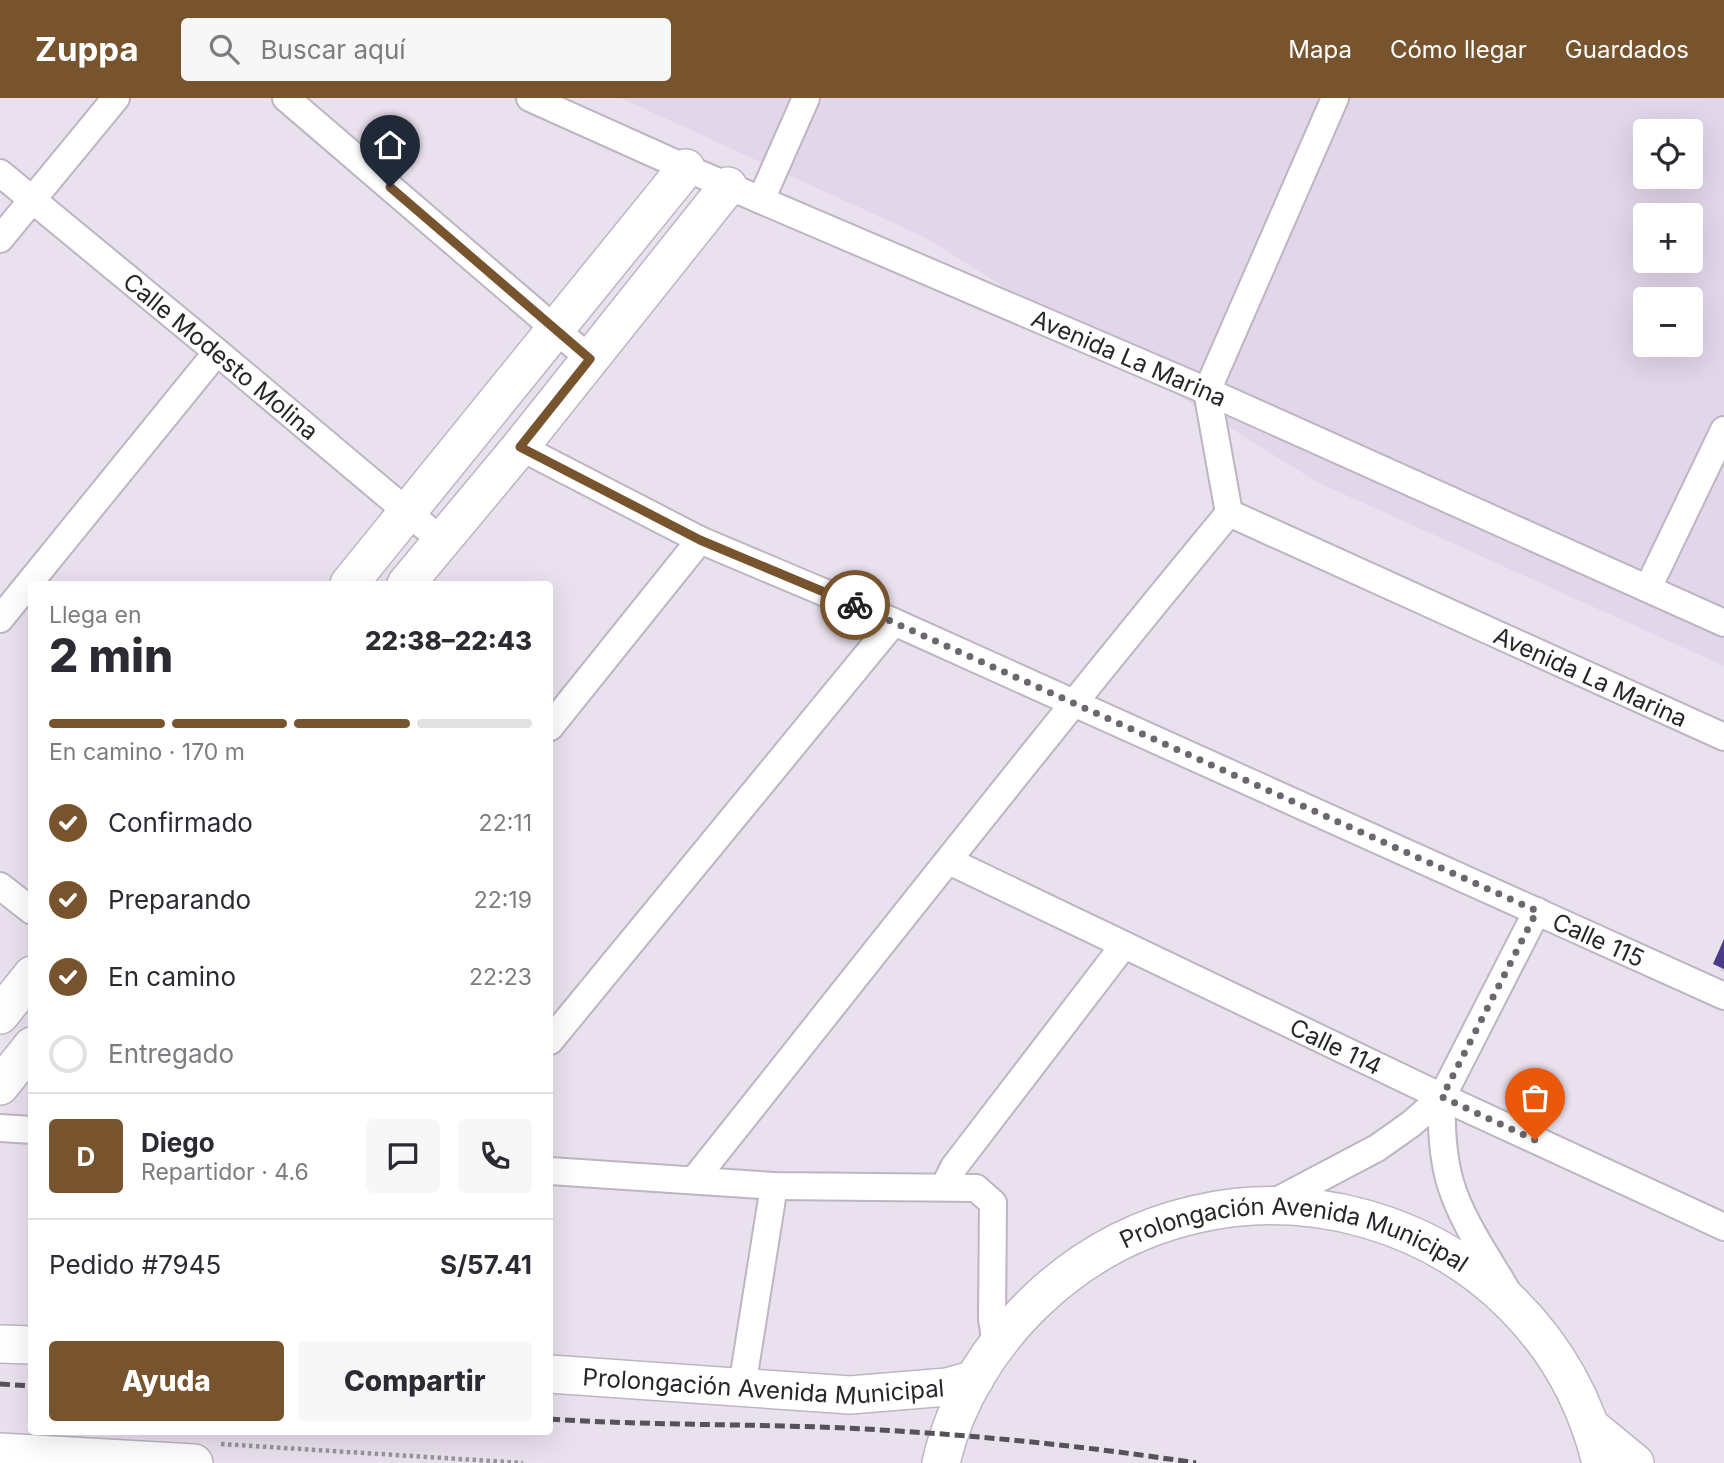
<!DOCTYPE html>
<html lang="es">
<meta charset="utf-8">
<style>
:root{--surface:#fff;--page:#f7f7f7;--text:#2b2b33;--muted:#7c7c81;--line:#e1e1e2;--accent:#77542d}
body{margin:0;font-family:Inter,sans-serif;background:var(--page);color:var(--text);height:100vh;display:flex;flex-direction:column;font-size:26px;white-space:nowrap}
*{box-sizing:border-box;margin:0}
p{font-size:23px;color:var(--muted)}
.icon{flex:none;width:38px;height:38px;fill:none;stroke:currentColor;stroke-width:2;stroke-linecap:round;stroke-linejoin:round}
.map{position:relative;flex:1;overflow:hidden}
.sheet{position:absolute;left:28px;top:483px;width:525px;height:854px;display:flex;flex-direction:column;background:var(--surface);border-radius:7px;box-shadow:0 7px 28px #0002}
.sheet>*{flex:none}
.controls{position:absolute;left:1633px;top:21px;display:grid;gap:14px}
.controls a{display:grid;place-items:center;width:70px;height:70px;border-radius:7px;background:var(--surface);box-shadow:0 7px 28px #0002;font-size:35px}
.pin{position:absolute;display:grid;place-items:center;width:60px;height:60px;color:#fff;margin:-72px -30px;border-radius:50% 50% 50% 0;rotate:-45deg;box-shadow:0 0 7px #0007}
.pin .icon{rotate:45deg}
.courier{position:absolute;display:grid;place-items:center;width:70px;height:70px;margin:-35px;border:5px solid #77542d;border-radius:50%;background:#fff;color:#222;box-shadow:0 2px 9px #0007}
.headline em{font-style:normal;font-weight:800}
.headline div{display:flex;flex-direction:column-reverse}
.headline{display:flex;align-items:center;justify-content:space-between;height:119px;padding:0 21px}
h1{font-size:46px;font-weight:800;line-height:52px}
.bar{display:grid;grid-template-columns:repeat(4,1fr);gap:10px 7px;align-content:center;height:84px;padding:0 21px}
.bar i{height:9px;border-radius:5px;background:var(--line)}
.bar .selected{background:var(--accent)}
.bar p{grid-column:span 4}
.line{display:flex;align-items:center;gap:18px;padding:0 21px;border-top:2px solid var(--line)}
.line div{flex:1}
.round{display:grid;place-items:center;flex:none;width:74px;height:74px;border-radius:7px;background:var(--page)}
ol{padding:0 21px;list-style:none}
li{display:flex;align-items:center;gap:21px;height:77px}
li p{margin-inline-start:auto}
li .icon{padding:7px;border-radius:50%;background:var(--accent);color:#fff;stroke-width:4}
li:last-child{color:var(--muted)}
li i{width:38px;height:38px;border:4px solid var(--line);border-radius:50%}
.action{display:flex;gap:14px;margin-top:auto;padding:14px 21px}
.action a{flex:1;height:80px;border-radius:7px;background:var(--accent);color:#fff;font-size:28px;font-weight:800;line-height:80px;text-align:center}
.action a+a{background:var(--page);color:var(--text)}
header{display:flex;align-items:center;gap:42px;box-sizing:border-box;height:98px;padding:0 35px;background:var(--accent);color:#fff}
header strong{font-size:33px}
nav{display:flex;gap:38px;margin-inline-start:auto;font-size:24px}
.search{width:490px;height:63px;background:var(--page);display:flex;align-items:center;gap:18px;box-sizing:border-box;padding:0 24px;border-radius:7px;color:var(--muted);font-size:26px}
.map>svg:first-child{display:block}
</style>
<header>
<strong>Zuppa</strong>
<div class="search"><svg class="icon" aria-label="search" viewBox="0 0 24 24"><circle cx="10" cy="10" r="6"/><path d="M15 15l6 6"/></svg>Buscar aquí</div>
<nav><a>Mapa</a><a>Cómo llegar</a><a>Guardados</a></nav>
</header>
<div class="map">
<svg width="1724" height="1365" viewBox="0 0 1724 1365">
<defs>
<filter id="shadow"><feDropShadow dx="8" dy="4.5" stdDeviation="2" flood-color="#0004"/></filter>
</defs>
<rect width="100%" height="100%" fill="#e9e1ee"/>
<path fill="#e2d6ea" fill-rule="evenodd" d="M621,0H1724V568L1317,384L926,140ZM1645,33H1690V79H1645ZM1645,117H1690V163H1645ZM1645,201H1690V247H1645Z"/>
<path fill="#493a87" filter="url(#shadow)" d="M1724,841V871L1713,866Z"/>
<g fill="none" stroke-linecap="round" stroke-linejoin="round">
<defs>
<g id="street">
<path d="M286,0L590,261"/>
<path id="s1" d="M530,0L686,70L1207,293L1724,525"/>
<path id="s2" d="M0,75L217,254L442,443"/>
<path d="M761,102L806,0"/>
<path d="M0,141L116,0"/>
<path id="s3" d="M520,349L700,442L894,524L1724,898"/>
<path id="s4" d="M1229,415L1724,639"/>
<path d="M1648,490L1724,332"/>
<path d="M0,521L217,254"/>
<path d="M550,629L700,442"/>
<path id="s5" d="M949,763L1442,999L1724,1129"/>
<path d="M0,788L32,813"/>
<path d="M550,943L894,524"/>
<path d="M1442,999C1441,1028 1442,1056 1450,1084C1462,1125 1489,1161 1510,1198"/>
<path d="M0,1030L32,1032"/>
<path d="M550,1073L774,1088L976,1090L993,1105L992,1221L996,1247"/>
<path d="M694,1082C872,859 1047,635 1229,415L1207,293L1335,0"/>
<path d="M944,1089L954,1069L1124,847"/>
<path d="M1269,1107L1377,1050L1411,1026L1442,999L1537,813"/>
<path d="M742,1289L774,1088"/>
</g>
<g id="secondary">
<path d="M349,486L686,70"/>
<path d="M406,486L520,349L728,88"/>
<path d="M0,917L32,877"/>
<path d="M0,988L32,948"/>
<path d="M0,1246L32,1247"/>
<path id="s6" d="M550,1276L850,1297L947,1289L975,1281"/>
<path d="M1590,1328L1635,1365"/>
<path d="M0,1354L194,1365"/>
<path id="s7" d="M941,1365C955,1303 990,1247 1036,1203C1224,1023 1539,1110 1601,1365"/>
</g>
</defs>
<use href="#street" stroke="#bdb5c2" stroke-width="30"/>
<use href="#secondary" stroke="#bdb5c2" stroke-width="40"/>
<path stroke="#9a949e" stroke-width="4.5" stroke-dasharray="3.5 3.5" stroke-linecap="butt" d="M221,1346L523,1365"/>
<use href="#street" stroke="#fff" stroke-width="26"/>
<use href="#secondary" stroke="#fff" stroke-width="37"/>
<path stroke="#565259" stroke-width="5" stroke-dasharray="10 5" stroke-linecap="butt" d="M0,1286L32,1288
M550,1321C640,1327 730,1326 820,1329C946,1334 1072,1346 1196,1365"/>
</g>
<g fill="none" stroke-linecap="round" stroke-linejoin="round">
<path stroke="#6c676f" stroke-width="7" stroke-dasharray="0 12.6" d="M855,507L1537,813L1442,999L1535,1042"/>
<path stroke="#77542d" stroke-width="9" d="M390,89L590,261L520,349L700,442L855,507"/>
</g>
<g text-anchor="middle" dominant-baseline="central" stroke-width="7" stroke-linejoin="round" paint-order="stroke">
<g font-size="24" fill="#29262b" stroke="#f6eefc">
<text stroke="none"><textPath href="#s2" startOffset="287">Calle Modesto Molina</textPath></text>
<text stroke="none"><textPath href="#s1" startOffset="653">Avenida La Marina</textPath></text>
<text stroke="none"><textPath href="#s4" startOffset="397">Avenida La Marina</textPath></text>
<text stroke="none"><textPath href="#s3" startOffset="1186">Calle 115</textPath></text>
<text stroke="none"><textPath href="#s5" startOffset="429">Calle 114</textPath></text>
<text stroke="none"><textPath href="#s7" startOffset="476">Prolongación Avenida Municipal</textPath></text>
<text stroke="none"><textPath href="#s6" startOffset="214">Prolongación Avenida Municipal</textPath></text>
</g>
</g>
</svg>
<div class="controls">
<a><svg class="icon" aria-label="locate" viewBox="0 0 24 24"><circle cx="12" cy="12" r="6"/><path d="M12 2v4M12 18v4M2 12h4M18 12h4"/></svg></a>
<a>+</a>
<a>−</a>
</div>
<div class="pin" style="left:1535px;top:1042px;background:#ea580c"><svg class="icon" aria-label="bag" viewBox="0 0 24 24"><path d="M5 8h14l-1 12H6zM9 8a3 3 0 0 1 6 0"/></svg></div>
<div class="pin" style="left:390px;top:89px;background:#1f2937"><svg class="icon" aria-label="home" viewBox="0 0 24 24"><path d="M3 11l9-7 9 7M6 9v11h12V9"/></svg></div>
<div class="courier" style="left:855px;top:507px"><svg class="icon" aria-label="bike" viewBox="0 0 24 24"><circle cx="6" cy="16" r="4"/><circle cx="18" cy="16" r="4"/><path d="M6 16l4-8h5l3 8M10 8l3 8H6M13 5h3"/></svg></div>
<section class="sheet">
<div class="headline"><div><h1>2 min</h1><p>Llega en</p></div><em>22:38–22:43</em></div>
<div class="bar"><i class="selected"></i><i class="selected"></i><i class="selected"></i><i></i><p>En camino · 170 m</p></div>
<ol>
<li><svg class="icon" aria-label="check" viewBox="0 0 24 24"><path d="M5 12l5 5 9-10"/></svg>Confirmado<p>22:11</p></li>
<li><svg class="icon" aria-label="check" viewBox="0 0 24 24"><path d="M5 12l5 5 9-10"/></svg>Preparando<p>22:19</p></li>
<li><svg class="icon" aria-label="check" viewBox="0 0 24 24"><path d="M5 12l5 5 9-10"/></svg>En camino<p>22:23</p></li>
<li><i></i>Entregado</li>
</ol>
<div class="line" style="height:126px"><b class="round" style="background:var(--accent);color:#fff">D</b><div><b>Diego</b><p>Repartidor · 4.6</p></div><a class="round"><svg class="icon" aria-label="chat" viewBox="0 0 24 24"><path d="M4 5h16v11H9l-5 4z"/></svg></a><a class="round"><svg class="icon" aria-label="phone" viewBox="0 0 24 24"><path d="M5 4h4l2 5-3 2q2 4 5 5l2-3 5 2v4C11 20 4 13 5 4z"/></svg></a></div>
<div class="line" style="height:91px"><div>Pedido #7945</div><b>S/57.41</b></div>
<div class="action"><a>Ayuda</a><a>Compartir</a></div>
</section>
</div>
